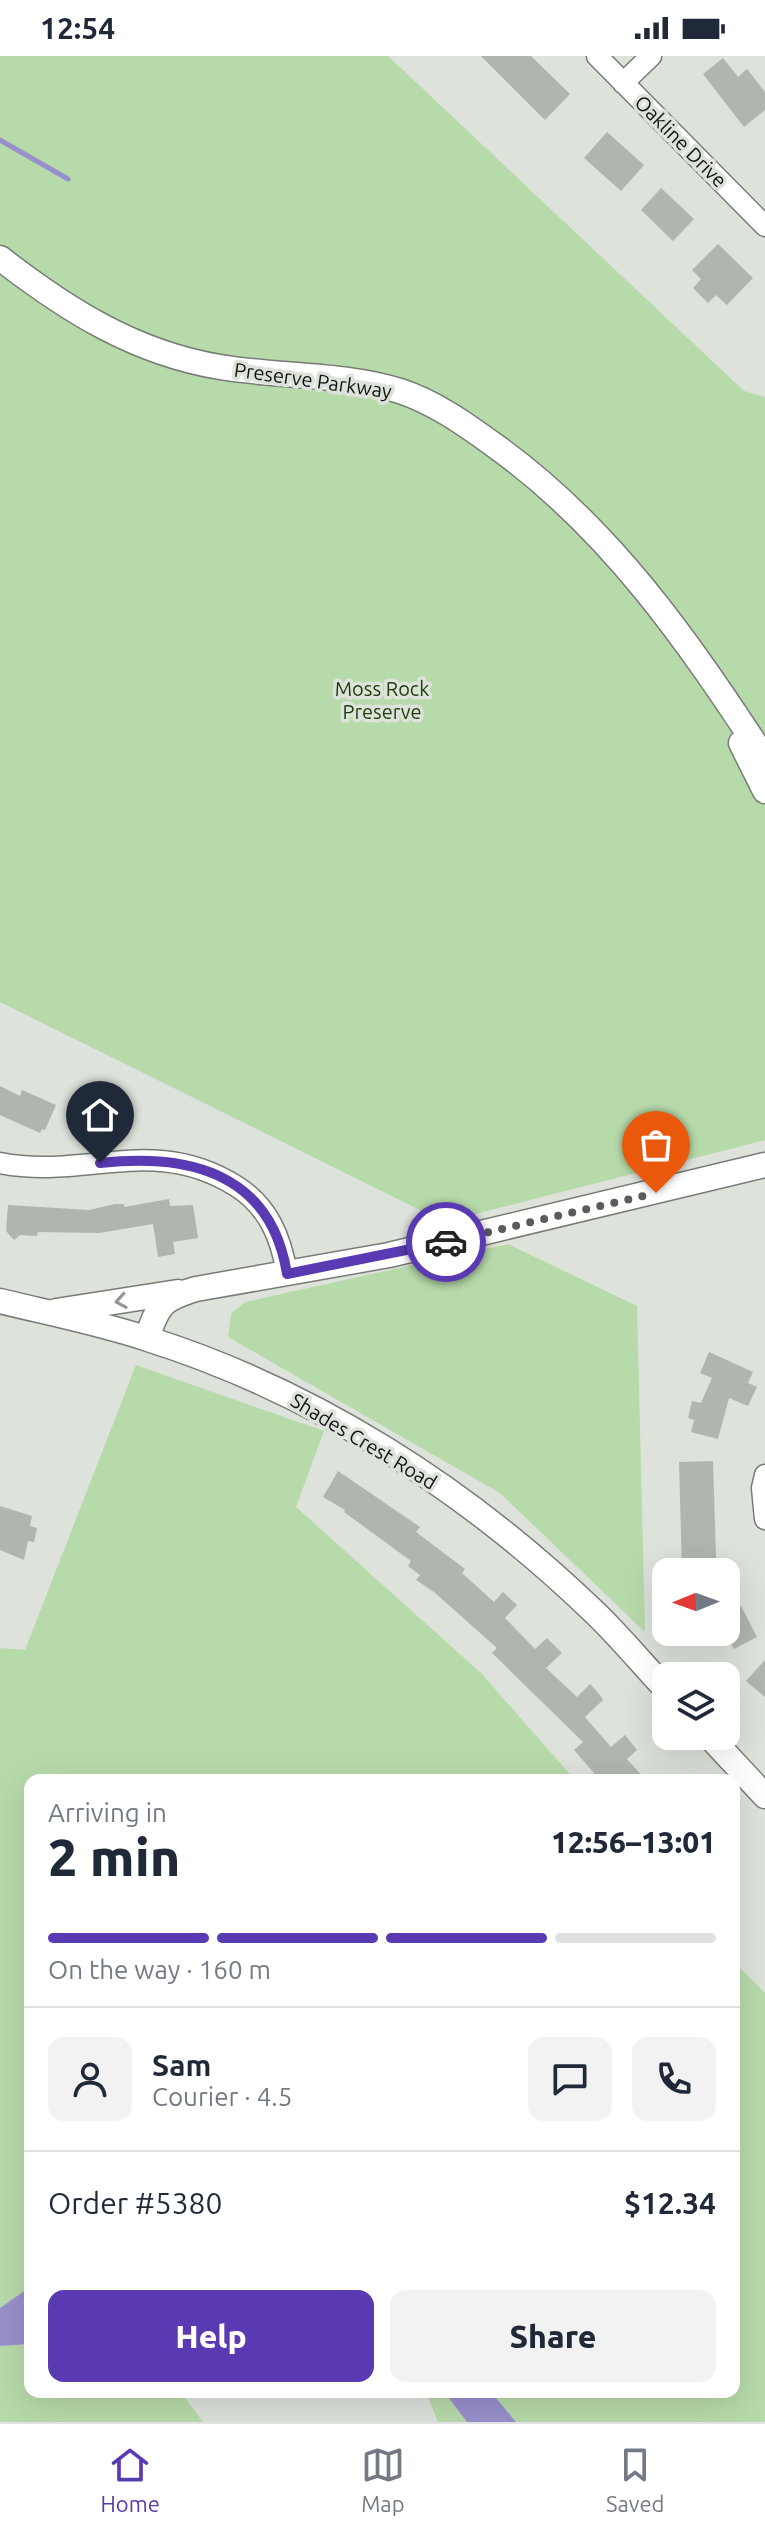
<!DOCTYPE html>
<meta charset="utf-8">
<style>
:root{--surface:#fff;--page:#f2f2f3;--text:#1f2937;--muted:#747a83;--line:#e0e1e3;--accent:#5a3ab2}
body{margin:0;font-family:Ubuntu,sans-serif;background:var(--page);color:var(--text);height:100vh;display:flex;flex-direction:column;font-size:30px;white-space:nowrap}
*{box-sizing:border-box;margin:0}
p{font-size:26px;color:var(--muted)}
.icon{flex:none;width:44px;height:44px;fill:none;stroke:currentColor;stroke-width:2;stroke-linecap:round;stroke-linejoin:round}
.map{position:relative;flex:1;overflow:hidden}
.sheet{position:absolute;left:24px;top:1718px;width:716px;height:624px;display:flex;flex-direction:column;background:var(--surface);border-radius:16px;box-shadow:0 8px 32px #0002}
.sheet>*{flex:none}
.needle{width:52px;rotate:269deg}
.fabs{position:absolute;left:652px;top:1502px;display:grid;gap:16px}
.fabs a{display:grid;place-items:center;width:88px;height:88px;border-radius:16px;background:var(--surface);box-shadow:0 8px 32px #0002;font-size:40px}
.pin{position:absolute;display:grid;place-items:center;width:68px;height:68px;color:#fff;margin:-82px -34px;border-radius:50% 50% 50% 0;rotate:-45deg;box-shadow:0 0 8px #0007}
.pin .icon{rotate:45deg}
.courier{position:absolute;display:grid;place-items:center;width:80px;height:80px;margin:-40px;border:6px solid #5a3ab2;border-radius:50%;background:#fff;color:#222;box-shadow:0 2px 10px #0007}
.head em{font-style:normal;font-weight:800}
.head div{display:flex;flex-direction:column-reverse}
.head{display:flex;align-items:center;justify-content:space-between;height:136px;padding:0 24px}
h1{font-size:52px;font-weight:800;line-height:60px}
.bar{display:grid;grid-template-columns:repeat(4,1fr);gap:12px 8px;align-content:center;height:96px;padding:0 24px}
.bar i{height:10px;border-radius:6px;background:var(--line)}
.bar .active{background:var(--accent)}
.bar p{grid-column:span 4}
.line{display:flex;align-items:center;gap:20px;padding:0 24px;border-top:2px solid var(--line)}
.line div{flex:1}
.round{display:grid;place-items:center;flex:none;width:84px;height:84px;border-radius:16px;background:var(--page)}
.action{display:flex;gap:16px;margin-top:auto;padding:16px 24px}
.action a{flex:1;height:92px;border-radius:16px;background:var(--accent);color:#fff;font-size:32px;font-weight:800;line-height:92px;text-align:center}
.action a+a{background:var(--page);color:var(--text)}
.status{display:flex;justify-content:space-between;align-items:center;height:56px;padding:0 40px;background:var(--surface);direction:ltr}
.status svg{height:22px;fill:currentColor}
.menu{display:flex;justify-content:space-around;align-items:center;height:112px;border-top:2px solid var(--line);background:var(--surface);font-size:22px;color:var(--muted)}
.menu a{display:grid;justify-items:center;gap:4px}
.menu .active{color:var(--accent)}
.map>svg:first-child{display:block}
</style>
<div class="status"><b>12:54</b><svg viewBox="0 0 49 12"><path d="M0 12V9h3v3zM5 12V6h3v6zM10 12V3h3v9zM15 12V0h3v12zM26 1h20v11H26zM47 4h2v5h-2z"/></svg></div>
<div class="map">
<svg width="765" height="2366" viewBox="0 0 765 2366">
<rect width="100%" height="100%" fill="#dde2db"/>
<path fill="#b7daaa" d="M0,0H388L744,335L765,341V1084L444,1166L0,946Z
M508,1188L637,1250L645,1576L500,1437L228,1281L231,1258L245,1246Z
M136,1309L324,1375L296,1451L482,1618L575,1724H30V2231L0,2252V1592L25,1594Z
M734,1906L765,1937V2366H516L491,2336H734Z
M30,2288V2336H181L203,2366H0V2290Z
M426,2336H444L467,2366H438Z"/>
<path fill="#9790cb" d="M30,2231V2288L0,2290V2252Z
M444,2336H491L516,2366H467Z"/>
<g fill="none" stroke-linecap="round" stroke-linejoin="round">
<path stroke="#9790cb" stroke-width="5" d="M0,84L68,123"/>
</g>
<path fill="#b0b5ae" d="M481,0H531L570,38L545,64Z
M723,2L738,21L747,13L765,36V54L744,71L703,18Z
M607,76L644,109L621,135L584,102Z
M661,132L694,163L673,185L641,154Z
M718,188L753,222L727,249L716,239L708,247L693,232L701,223L692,214Z
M0,1030L20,1040L22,1034L56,1049L45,1074L42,1073L40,1077L0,1059Z
M169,1143L170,1150L193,1149L198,1182L173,1186L175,1198L158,1201L153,1168L99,1177L38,1176L37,1180L20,1179L14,1184L6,1175L8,1149L89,1154L115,1148H124V1151Z
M709,1296L753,1316L748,1327L757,1331L748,1350L729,1342L718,1383L691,1376L694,1364L688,1362L692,1345L701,1347L712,1322L700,1317Z
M713,1405L716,1500L720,1516H682L679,1406Z
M338,1415L420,1471L416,1476L465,1513L462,1517L494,1546L503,1536L517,1549L505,1562L535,1593L547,1582L562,1597L546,1612L577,1641L590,1628L599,1638L603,1644L585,1661L611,1691L625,1679L637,1694L627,1703L646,1724H600L574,1694L583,1686L492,1597L497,1592L434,1536L416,1524L420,1519L408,1510L411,1505L344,1456L345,1454L323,1441Z
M0,1450L32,1460L30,1470L37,1472L34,1486L28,1485L24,1504L0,1494Z
M741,1550L757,1581L734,1593L726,1579V1558Z
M765,1604V1641L746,1625Z"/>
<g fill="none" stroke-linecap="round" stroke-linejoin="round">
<defs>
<path id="minor" d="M597,0L765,170
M623,27L651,0
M0,1107C86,1124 153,1078 236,1130C268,1150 281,1181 287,1218
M765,1419L762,1432L765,1463"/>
<path id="tertiary" d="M0,202C67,254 135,297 220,311C279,321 342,317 400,335C434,346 465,368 494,389C610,472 688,585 765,703
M741,687L765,735
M0,1245C49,1257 100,1267 148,1283C313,1335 466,1433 591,1553C618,1578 641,1607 666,1633
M56,1255L178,1236
M147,1282C158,1249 162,1243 196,1233L389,1199L765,1109
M709,1680L765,1740"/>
</defs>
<use href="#minor" stroke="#787c76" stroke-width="23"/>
<use href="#tertiary" stroke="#787c76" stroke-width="27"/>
<use href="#minor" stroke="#fff" stroke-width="20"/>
<use href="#tertiary" stroke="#fff" stroke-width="24"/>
</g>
<defs><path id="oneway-chevron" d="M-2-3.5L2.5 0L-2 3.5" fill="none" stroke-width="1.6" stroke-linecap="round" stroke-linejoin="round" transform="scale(2)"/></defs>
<use stroke="#949594" href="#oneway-chevron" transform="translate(121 1245) rotate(171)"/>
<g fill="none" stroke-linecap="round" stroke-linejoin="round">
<path stroke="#595c58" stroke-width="8" stroke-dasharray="0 14.4" d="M446,1186L656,1137"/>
<path stroke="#5a3ab2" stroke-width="10" d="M100,1107C189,1097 271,1117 287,1218L446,1186"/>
</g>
<g text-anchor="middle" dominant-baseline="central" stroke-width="7" stroke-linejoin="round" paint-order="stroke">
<g font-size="20" fill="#121411" stroke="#dde2db">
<text transform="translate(681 85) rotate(45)">Oakline Drive</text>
<text transform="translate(313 324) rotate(8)">Preserve Parkway</text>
<text transform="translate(364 1385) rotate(31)">Shades Crest Road</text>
</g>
<g font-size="20" fill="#1a3f06" stroke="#dde2db">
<text x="382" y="632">Moss Rock<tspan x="382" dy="23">Preserve</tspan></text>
</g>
</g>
</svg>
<div class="fabs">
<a><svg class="needle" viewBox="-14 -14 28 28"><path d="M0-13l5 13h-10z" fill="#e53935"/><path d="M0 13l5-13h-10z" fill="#747a83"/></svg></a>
<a><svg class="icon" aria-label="layers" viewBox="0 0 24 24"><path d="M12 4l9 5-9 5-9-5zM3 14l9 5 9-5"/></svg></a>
</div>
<div class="pin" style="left:656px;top:1137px;background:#ea580c"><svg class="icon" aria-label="bag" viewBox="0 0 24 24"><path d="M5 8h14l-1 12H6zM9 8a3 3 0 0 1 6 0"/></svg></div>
<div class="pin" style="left:100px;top:1107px;background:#1f2937"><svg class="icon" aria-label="home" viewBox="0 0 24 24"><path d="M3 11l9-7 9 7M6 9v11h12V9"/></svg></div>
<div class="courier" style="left:446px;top:1186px"><svg class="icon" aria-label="car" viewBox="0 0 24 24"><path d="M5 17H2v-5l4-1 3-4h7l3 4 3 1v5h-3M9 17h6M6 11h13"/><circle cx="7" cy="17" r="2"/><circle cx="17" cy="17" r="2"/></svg></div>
<section class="sheet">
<div class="head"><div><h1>2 min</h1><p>Arriving in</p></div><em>12:56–13:01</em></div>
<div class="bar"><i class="active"></i><i class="active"></i><i class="active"></i><i></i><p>On the way · 160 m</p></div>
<div class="line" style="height:144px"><a class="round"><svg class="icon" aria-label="person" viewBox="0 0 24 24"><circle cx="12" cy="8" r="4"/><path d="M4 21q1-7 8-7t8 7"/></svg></a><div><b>Sam</b><p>Courier · 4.5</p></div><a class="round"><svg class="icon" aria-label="chat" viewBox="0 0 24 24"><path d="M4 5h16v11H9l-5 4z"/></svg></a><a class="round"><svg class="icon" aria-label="phone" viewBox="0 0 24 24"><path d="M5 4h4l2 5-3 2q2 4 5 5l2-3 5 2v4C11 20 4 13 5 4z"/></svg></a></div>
<div class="line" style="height:104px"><div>Order #5380</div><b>$12.34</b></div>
<div class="action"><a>Help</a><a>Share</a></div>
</section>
</div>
<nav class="menu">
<a class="active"><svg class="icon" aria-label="home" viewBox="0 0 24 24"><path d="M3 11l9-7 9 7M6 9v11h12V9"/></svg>Home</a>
<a><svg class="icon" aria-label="map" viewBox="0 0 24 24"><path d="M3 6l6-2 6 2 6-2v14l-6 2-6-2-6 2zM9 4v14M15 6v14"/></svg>Map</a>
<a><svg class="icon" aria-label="saved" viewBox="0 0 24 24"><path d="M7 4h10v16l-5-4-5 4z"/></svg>Saved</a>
</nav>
